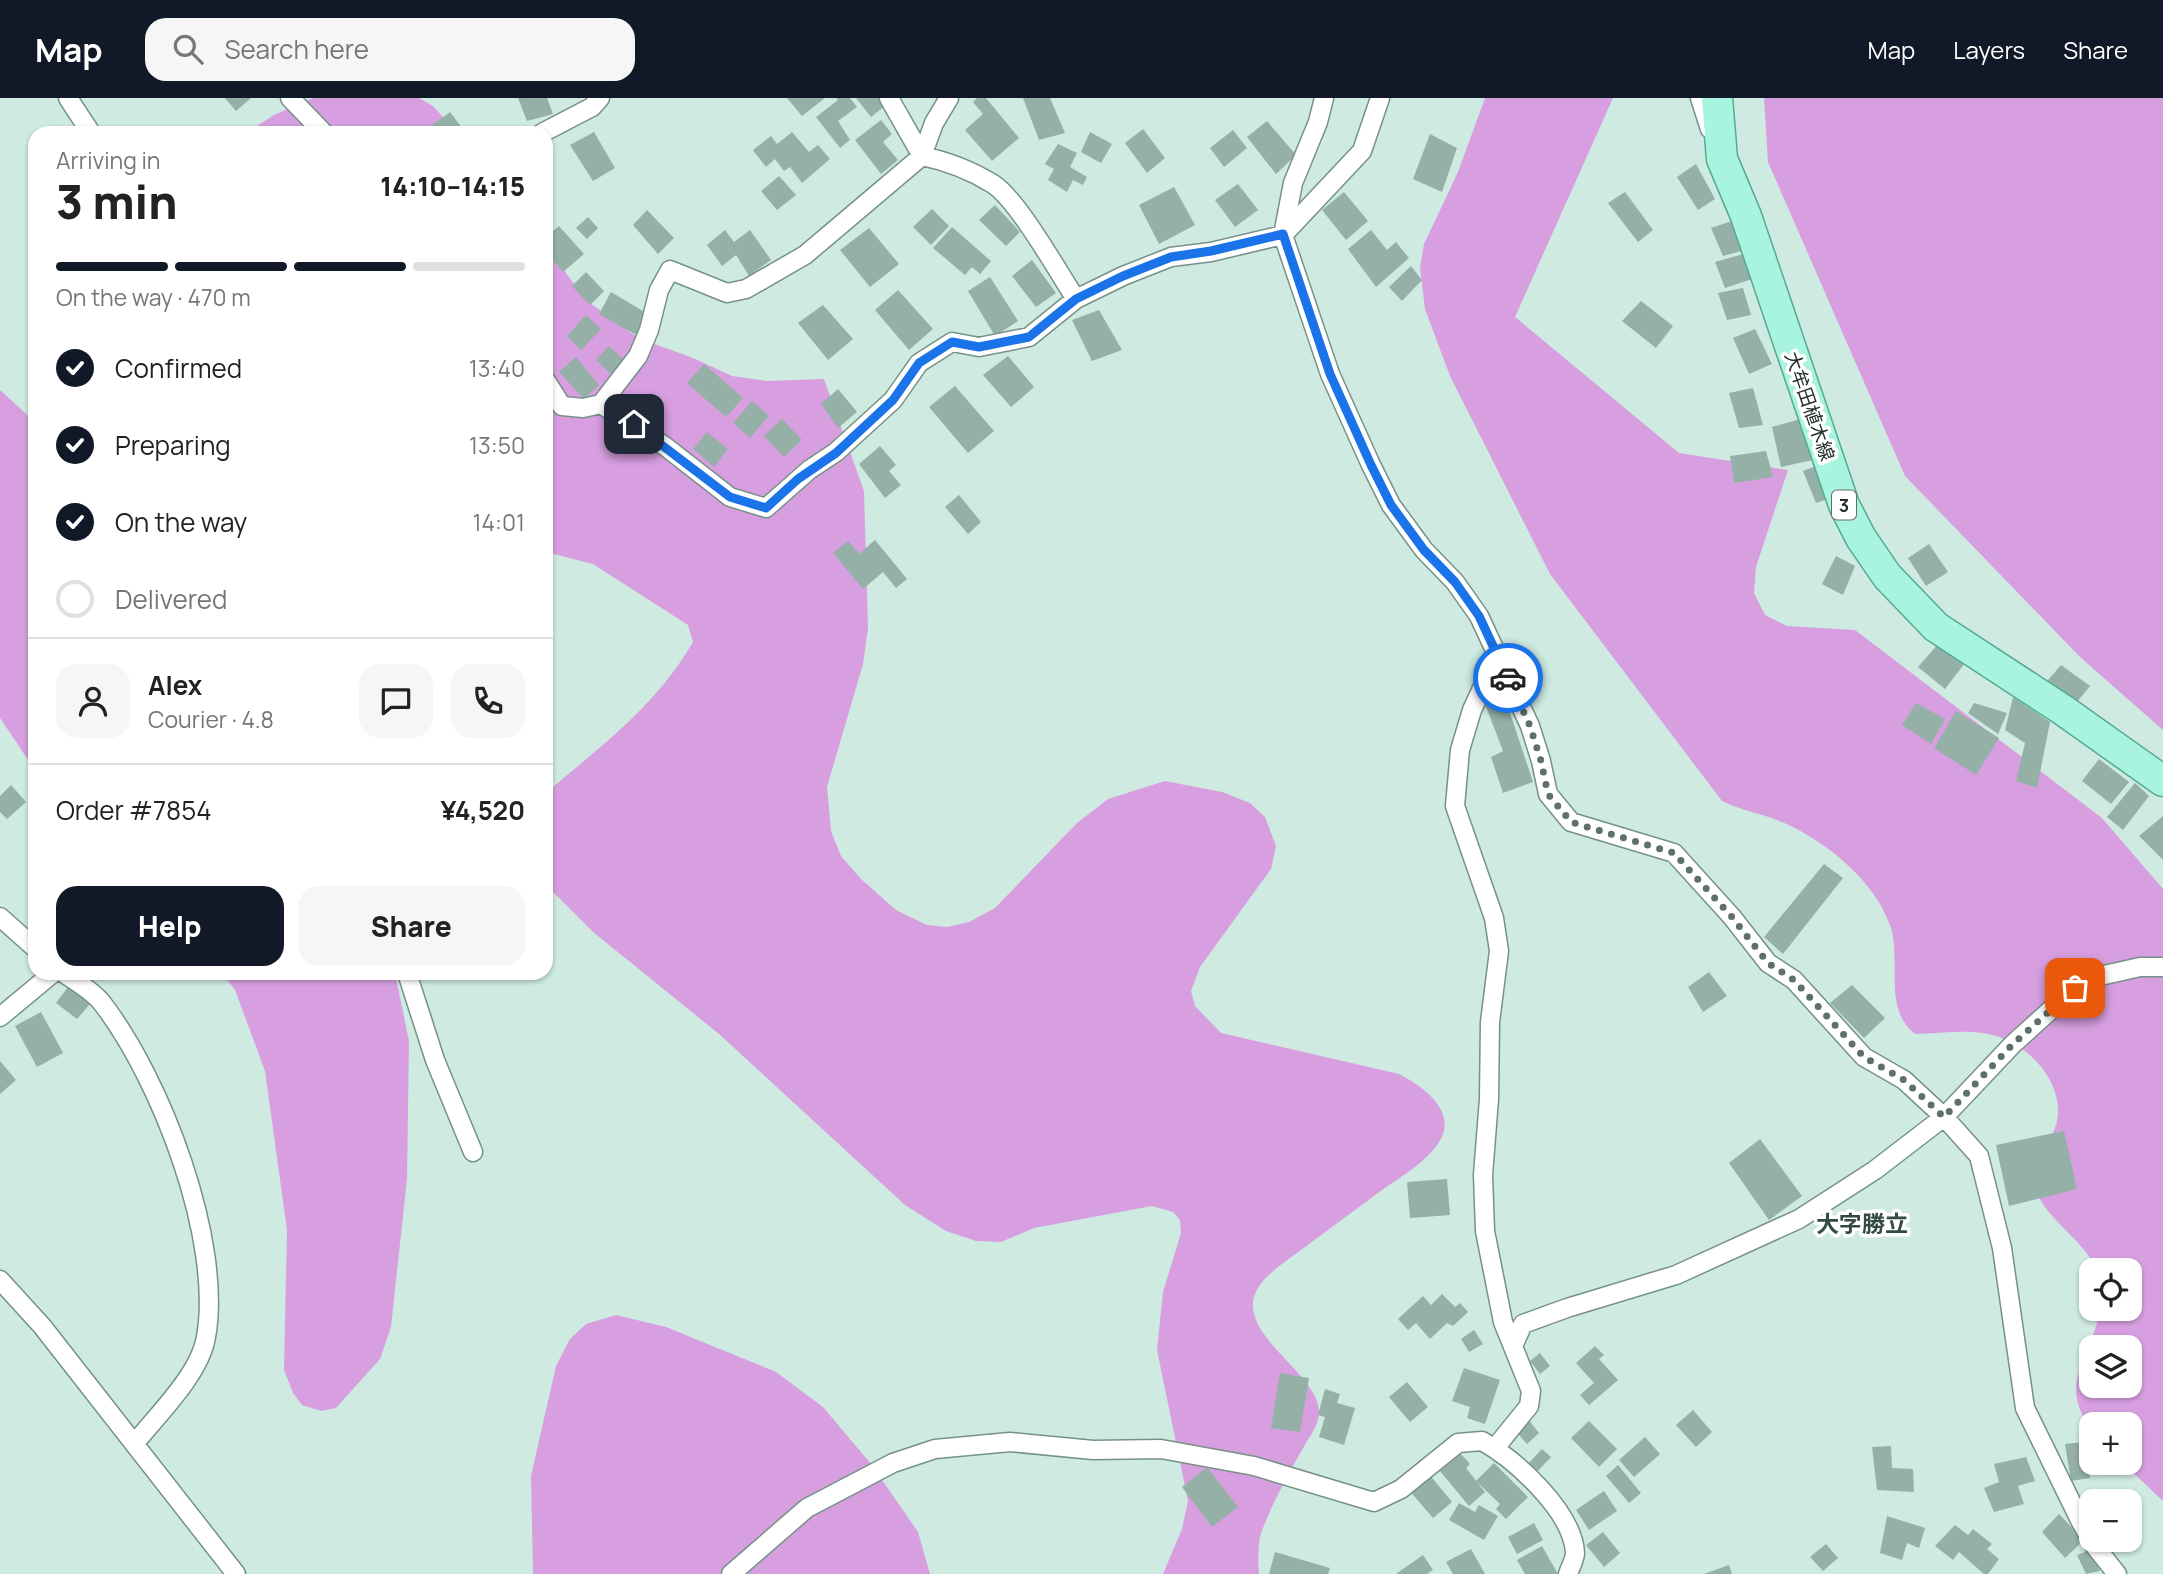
<!DOCTYPE html>
<meta charset="utf-8">
<style>
:root{--surface:#fff;--page:#f6f6f6;--text:#222;--muted:#767676;--line:#e0e0e0;--accent:#111827}
body{margin:0;font-family:Manrope,"Noto Sans JP",sans-serif;background:var(--page);color:var(--text);height:100vh;display:flex;flex-direction:column;font-size:26px;white-space:nowrap}
*{box-sizing:border-box;margin:0}
p{font-size:23px;color:var(--muted)}
.icon{flex:none;width:38px;height:38px;fill:none;stroke:currentColor;stroke-width:2;stroke-linecap:round;stroke-linejoin:round}
.map{position:relative;flex:1;overflow:hidden}
.side{position:absolute;left:28px;top:28px;width:525px;height:854px;display:flex;flex-direction:column;background:var(--surface);border-radius:21px;box-shadow:0 2px 5px #0004}
.side>*{flex:none}
.buttons{position:absolute;left:2079px;top:1160px;display:grid;gap:14px}
.buttons a{display:grid;place-items:center;width:63px;height:63px;border-radius:14px;background:var(--surface);box-shadow:0 2px 5px #0004;font-size:35px}
.pin{position:absolute;display:grid;place-items:center;width:60px;height:60px;color:#fff;margin:-30px;border-radius:14px;box-shadow:0 4px 10px #0006}
.courier{position:absolute;display:grid;place-items:center;width:70px;height:70px;margin:-35px;border:5px solid #1a73e8;border-radius:50%;background:#fff;color:#222;box-shadow:0 2px 9px #0007}
.headline em{font-style:normal;font-weight:800}
.headline div{display:flex;flex-direction:column-reverse}
.headline{display:flex;align-items:center;justify-content:space-between;height:119px;padding:0 28px}
h1{font-size:46px;font-weight:800;line-height:52px}
.bar{display:grid;grid-template-columns:repeat(4,1fr);gap:10px 7px;align-content:center;height:84px;padding:0 28px}
.bar i{height:9px;border-radius:5px;background:var(--line)}
.bar .current{background:var(--accent)}
.bar p{grid-column:span 4}
.line{display:flex;align-items:center;gap:18px;padding:0 28px;border-top:2px solid var(--line)}
.line div{flex:1}
.round{display:grid;place-items:center;flex:none;width:74px;height:74px;border-radius:21px;background:var(--page)}
ol{padding:0 28px;list-style:none}
li{display:flex;align-items:center;gap:21px;height:77px}
li p{margin-inline-start:auto}
li .icon{padding:7px;border-radius:50%;background:var(--accent);color:#fff;stroke-width:4}
li:last-child{color:var(--muted)}
li i{width:38px;height:38px;border:4px solid var(--line);border-radius:50%}
.primary-button{display:flex;gap:14px;margin-top:auto;padding:14px 28px}
.primary-button a{flex:1;height:80px;border-radius:21px;background:var(--accent);color:#fff;font-size:28px;font-weight:800;line-height:80px;text-align:center}
.primary-button a+a{background:var(--page);color:var(--text)}
header{display:flex;align-items:center;gap:42px;box-sizing:border-box;height:98px;padding:0 35px;background:var(--accent);color:#fff}
header strong{font-size:33px}
nav{display:flex;gap:38px;margin-inline-start:auto;font-size:24px}
.search{width:490px;height:63px;background:var(--page);display:flex;align-items:center;gap:18px;box-sizing:border-box;padding:0 24px;border-radius:21px;color:var(--muted);font-size:26px}
.map>svg:first-child{display:block}
</style>
<header>
<strong>Map</strong>
<div class="search"><svg class="icon" aria-label="search" viewBox="0 0 24 24"><circle cx="10" cy="10" r="6"/><path d="M15 15l6 6"/></svg>Search here</div>
<nav><a>Map</a><a>Layers</a><a>Share</a></nav>
</header>
<div class="map">
<svg width="2163" height="1476" viewBox="0 0 2163 1476">
<rect width="100%" height="100%" fill="#ceeae1"/>
<path fill="#d79fe0" fill-rule="evenodd" d="M313,0H419L433,8L457,35H246L274,17Z
M1485,0H1613L1515,219L1679,355L1788,372L1756,469L1754,495L1765,517L1787,528L1855,532L2102,720L2163,791V1403L2123,1365H2130V1326H2091V1331C2056,1284 2093,1258 2100,1211H2130V1172H2097C2083,1141 2049,1124 2035,1092C2029,1077 2051,1043 2056,1027C2067,988 2031,948 1996,938C1971,930 1941,936 1915,936C1883,911 1901,864 1891,830C1888,822 1884,813 1880,806C1859,770 1816,737 1777,722C1758,715 1740,712 1722,703L1550,476L1450,278L1425,211L1420,170L1424,146L1458,74ZM2091,1250H2130V1288H2091Z
M1764,0H2163V632L2080,559L1905,378L1768,64Z
M546,148L586,202L638,240L693,260L732,278L767,283L824,281L864,393L868,530L863,566L827,689L831,733L841,758L860,780L896,812L927,827L947,829L969,824L995,810L1077,725L1108,701L1165,683L1222,694L1250,705L1265,719L1276,748L1271,771L1200,869L1191,893L1195,908L1221,935L1399,976C1422,988 1459,1013 1439,1044C1427,1063 1404,1077 1386,1089C1358,1110 1329,1131 1301,1152C1285,1164 1262,1178 1255,1196C1239,1238 1319,1276 1319,1314C1319,1328 1308,1340 1302,1352C1291,1371 1265,1419 1260,1439C1258,1450 1258,1465 1259,1476H1163L1182,1431L1188,1403L1157,1252L1163,1194L1181,1135L1180,1122L1173,1114L1152,1108L1034,1130L1001,1144L976,1143L946,1133L905,1107L719,936L593,834L546,787V695C601,648 656,608 693,544L688,527L593,466L546,454Z
M0,292L35,324V672L0,620Z
M222,875H395L409,943L407,1081L391,1229L380,1261L336,1310L321,1313L302,1307L293,1295L284,1272L287,1132L265,973L235,892Z
M616,1217L666,1229L776,1274L823,1309L871,1366L918,1434L930,1476H533L531,1378L556,1268L570,1241L586,1226Z"/>
<path fill="#95b0a7" d="M225,0H251L236,13Z
M518,0H547L553,16L527,23Z
M787,0H825L802,18Z
M836,0H850L857,9L838,23L850,42L840,50L816,19L838,2Z
M856,0H880L886,7L871,19Z
M977,0H986L1019,40L992,63L965,32L983,16L973,4Z
M1023,0H1050L1065,35L1039,42Z
M450,14L466,35H437L432,27Z
M881,22L892,36L883,44L898,62L881,76L855,42Z
M1267,23L1296,57L1276,76L1247,39Z
M1143,31L1165,60L1147,75L1125,45Z
M1233,32L1247,50L1224,69L1210,50Z
M594,34L615,70L593,83L570,47Z
M792,34L809,54L818,47L830,61L802,85L790,69L784,73L775,61L766,69L753,52L771,38L777,46Z
M1090,34L1112,46L1101,65L1081,54Z
M1430,36L1457,50L1442,94L1413,81Z
M1058,46L1077,55L1070,69L1087,79L1083,87L1073,82L1067,94L1048,82L1054,71L1045,66Z
M1696,66L1715,101L1698,112L1677,79Z
M779,78L796,97L777,112L761,93Z
M1238,86L1258,112L1235,129L1215,102Z
M1174,89L1195,127L1159,146L1139,107Z
M1344,94L1368,123L1346,142L1322,112Z
M1625,94L1653,132L1638,144L1608,105Z
M995,107L1020,134L1006,148L979,122Z
M932,111L949,128L931,147L913,129Z
M647,112L674,140L658,156L633,127Z
M588,119L598,130L587,141L576,130Z
M1735,122L1745,152L1723,158L1711,130Z
M559,128L584,156L563,174L546,154V139Z
M952,129L991,163L980,176L972,169L965,177L933,150Z
M869,130L899,166L870,189L840,152Z
M725,132L734,144L750,132L771,162L749,178L736,157L722,168L707,147Z
M1371,132L1387,152L1396,144L1409,160L1376,189L1348,151Z
M1743,156L1752,181L1725,190L1715,164Z
M1032,162L1056,195L1036,209L1012,178Z
M1411,168L1422,182L1402,203L1389,189Z
M586,174L604,193L590,207L572,188Z
M990,179L1018,223L995,238L968,193Z
M1743,190L1751,217L1727,222L1718,195Z
M898,192L933,231L909,252L875,212Z
M611,194L648,216L636,237L599,216Z
M1641,203L1673,228L1656,250L1622,223Z
M823,207L853,241L828,262L798,225Z
M1099,212L1122,252L1092,263L1072,222Z
M586,217L601,231L581,252L567,238Z
M1755,231L1772,266L1749,276L1733,240Z
M609,248L625,263L612,277L596,262Z
M1008,258L1034,289L1011,309L983,277Z
M576,259L599,287L584,301L559,274Z
M704,266L743,300L726,319L687,285Z
M955,288L994,333L968,355L929,309Z
M1753,290L1763,327L1739,330L1729,295Z
M838,291L857,314L838,330L821,306Z
M752,303L769,318L750,340L733,325Z
M1808,319L1822,360L1781,369L1772,329Z
M782,321L802,342L784,359L764,338Z
M707,334L728,351L714,369L693,351Z
M880,348L896,367L889,373L901,387L885,400L859,366Z
M1766,353L1773,379L1734,385L1730,358Z
M1824,365L1837,398L1816,405L1803,373Z
M959,397L981,424L968,436L945,409Z
M875,442L907,481L896,490L883,474L863,491L833,455L848,443L859,456Z
M1929,446L1948,474L1926,488L1908,460Z
M1836,458L1855,468L1843,497L1822,486Z
M1939,545L1965,565L1945,591L1918,569Z
M2061,567L2090,588L2072,610L2043,588Z
M1504,597L1533,684L1503,695L1491,659L1503,653L1485,606Z
M2013,599L2050,624L2037,690L2016,683L2025,645L2005,632Z
M1916,605L1945,621L1931,646L1902,627Z
M1974,605L2007,615L1998,636L1968,615Z
M1956,613L1999,640L1976,677L1934,650Z
M2099,661L2129,684L2111,706L2082,683Z
M2135,685L2149,698L2123,732L2107,719Z
M11,687L26,704L7,721L0,714V698Z
M2163,718V762L2139,738Z
M1824,766L1843,780L1783,856L1764,839Z
M1709,874L1727,898L1703,914L1688,889Z
M1852,887L1885,920L1864,940L1830,905Z
M68,889L90,906L77,921L56,905Z
M41,914L63,955L37,969L15,928Z
M0,963L16,982L0,996Z
M2064,1033L2077,1091L2009,1108L1996,1047Z
M1760,1041L1802,1098L1769,1122L1729,1065Z
M1447,1081L1450,1117L1410,1120L1407,1084Z
M1442,1196L1455,1209L1460,1205L1468,1214L1453,1228L1447,1225L1430,1241L1416,1225L1408,1232L1398,1221L1423,1198L1431,1207Z
M1474,1232L1483,1246L1469,1254L1461,1241Z
M1595,1248L1604,1257L1599,1261L1618,1282L1589,1307L1580,1297L1594,1285L1576,1265Z
M1540,1255L1550,1268L1540,1276L1530,1263Z
M1464,1270L1500,1282L1485,1326L1467,1320L1470,1309L1452,1303Z
M1280,1275L1309,1280L1300,1334L1271,1330Z
M1407,1284L1428,1309L1410,1324L1389,1299Z
M1325,1291L1340,1296L1337,1305L1355,1310L1344,1347L1319,1339L1325,1319L1318,1317Z
M1693,1312L1712,1334L1696,1349L1676,1327Z
M1527,1320L1539,1335L1527,1346L1514,1331Z
M1589,1323L1617,1351L1599,1369L1571,1340Z
M1645,1339L1660,1356L1634,1379L1619,1362Z
M2084,1344L2090,1380L2071,1383L2065,1346Z
M1891,1348L1892,1370L1913,1371L1914,1394L1877,1392L1872,1349Z
M1542,1351L1551,1359L1535,1376L1526,1368Z
M1461,1356L1470,1366L1466,1370L1485,1394L1469,1408L1440,1373Z
M2026,1359L2035,1383L2018,1388L2024,1406L1994,1414L1984,1390L1999,1384L1994,1366Z
M1494,1365L1528,1399L1506,1421L1496,1411L1500,1406L1476,1383Z
M1618,1367L1641,1395L1629,1405L1606,1378Z
M1207,1369L1238,1409L1212,1429L1182,1389Z
M1428,1375L1452,1404L1433,1420L1408,1391Z
M1604,1393L1617,1413L1589,1432L1576,1412Z
M1459,1405L1475,1414L1479,1407L1498,1418L1484,1442L1449,1422Z
M2059,1416L2084,1442L2065,1460L2042,1434Z
M1887,1418L1925,1430L1919,1450L1907,1445L1902,1462L1880,1455Z
M1534,1425L1543,1442L1517,1456L1508,1439Z
M1955,1427L1968,1437L1973,1431L1992,1446L1987,1451L1999,1461L1988,1476H1984L1959,1454L1953,1462L1935,1448Z
M1603,1434L1620,1455L1604,1469L1586,1447Z
M1826,1446L1838,1460L1823,1473L1810,1459Z
M1542,1448L1558,1476H1525L1517,1462Z
M1471,1451L1485,1476H1453L1446,1464Z
M2090,1452L2100,1473L2086,1476L2077,1457Z
M1275,1454L1330,1470L1328,1476H1269Z
M1423,1457L1433,1472L1427,1476H1396Z
M1729,1467L1732,1476H1704Z"/>
<g fill="none" stroke-linecap="round" stroke-linejoin="round">
<defs>
<path id="minor" d="M68,0L91,35
M290,0L324,35
M889,0L922,58C946,63 972,73 993,86C1018,102 1058,174 1076,201
M1380,0L1362,53L1283,137L1330,276L1371,367L1391,407L1424,452L1455,484L1479,518L1530,628L1541,663L1548,696L1571,724L1674,755L1732,819L1768,865L1794,882L1864,959L1904,982L1944,1019L1979,1058L2002,1150L2025,1310L2080,1422L2094,1447L2117,1476
M1700,0L1710,31
M542,35L592,9L600,0
M546,283L562,308L583,310L601,306L638,258L649,232L659,192L670,172L727,195L746,191L805,157L922,58L934,25L949,0
M601,306L666,349L730,399L766,410L809,372L836,354L893,302L919,265L952,244L979,249L1029,239L1076,201L1123,178L1171,159L1211,154L1283,137L1293,85L1318,24L1324,0
M0,819L35,850
M64,875C76,884 93,893 102,905C161,981 223,1143 206,1239C200,1276 158,1316 135,1345
M407,875L435,962L473,1054
M0,919L53,875
M0,1182L42,1228L236,1476
M1513,1248L1523,1226L1567,1210L1676,1177L1799,1121L1875,1072L1944,1019L2013,946L2075,890L2091,880L2140,869H2163
M1495,1350L1529,1308L1531,1293L1503,1224L1485,1133L1483,1077L1489,1001L1490,924L1499,853L1494,820L1455,708L1460,652L1472,612L1497,558
M731,1476L807,1410L893,1365L935,1351L1010,1344L1093,1352L1161,1351L1254,1368L1374,1404L1401,1391L1458,1345L1482,1343C1516,1362 1573,1414 1575,1455C1575,1461 1570,1470 1568,1476"/>
<path id="primary" d="M1717,0L1722,61L1746,118L1844,407L1861,440L1887,478L1936,529L2063,612L2163,683"/>
</defs>
<use href="#minor" stroke="#769188" stroke-width="21"/>
<use href="#primary" stroke="#54aa93" stroke-width="33"/>
<use href="#minor" stroke="#fff" stroke-width="18"/>
<use href="#primary" stroke="#a9f4e0" stroke-width="30"/>
</g>
<g fill="none" stroke-linecap="round" stroke-linejoin="round">
<path stroke="#5f706b" stroke-width="7" stroke-dasharray="0 12.6" d="M1508,580L1530,628L1541,663L1548,696L1571,724L1674,755L1732,819L1768,865L1794,882L1864,959L1904,982L1944,1019L2013,946L2075,890"/>
<path stroke="#1a73e8" stroke-width="9" d="M634,326L730,399L766,410L798,381L836,355L893,302L919,265L952,244L979,249L1029,239L1076,201L1123,178L1171,159L1211,153L1283,136L1330,276L1371,367L1391,407L1424,452L1455,484L1479,518L1508,580"/>
</g>
<g text-anchor="middle" dominant-baseline="central" stroke-width="7" stroke-linejoin="round" paint-order="stroke">
<rect fill="#fff" stroke="#656d6b" stroke-width="2" x="1832" y="392.5" width="24" height="29" rx="5"/>
<g font-size="18" font-weight="bold" fill="#232e2b">
<text x="1844" y="407">3</text>
</g>
<g font-size="19" fill="#232e2b" stroke="#fff">
<text transform="translate(1810 308) rotate(71)">大牟田植木線</text>
</g>
<g font-size="23" font-weight="bold" fill="#334b43" stroke="#fff">
<text x="1862" y="1125">大字勝立</text>
</g>
</g>
</svg>
<div class="buttons">
<a><svg class="icon" aria-label="locate" viewBox="0 0 24 24"><circle cx="12" cy="12" r="6"/><path d="M12 2v4M12 18v4M2 12h4M18 12h4"/></svg></a>
<a><svg class="icon" aria-label="layers" viewBox="0 0 24 24"><path d="M12 4l9 5-9 5-9-5zM3 14l9 5 9-5"/></svg></a>
<a>+</a>
<a>−</a>
</div>
<div class="pin" style="left:2075px;top:890px;background:#ea580c"><svg class="icon" aria-label="bag" viewBox="0 0 24 24"><path d="M5 8h14l-1 12H6zM9 8a3 3 0 0 1 6 0"/></svg></div>
<div class="pin" style="left:634px;top:326px;background:#1f2937"><svg class="icon" aria-label="home" viewBox="0 0 24 24"><path d="M3 11l9-7 9 7M6 9v11h12V9"/></svg></div>
<div class="courier" style="left:1508px;top:580px"><svg class="icon" aria-label="car" viewBox="0 0 24 24"><path d="M5 17H2v-5l4-1 3-4h7l3 4 3 1v5h-3M9 17h6M6 11h13"/><circle cx="7" cy="17" r="2"/><circle cx="17" cy="17" r="2"/></svg></div>
<section class="side">
<div class="headline"><div><h1>3 min</h1><p>Arriving in</p></div><em>14:10–14:15</em></div>
<div class="bar"><i class="current"></i><i class="current"></i><i class="current"></i><i></i><p>On the way · 470 m</p></div>
<ol>
<li><svg class="icon" aria-label="check" viewBox="0 0 24 24"><path d="M5 12l5 5 9-10"/></svg>Confirmed<p>13:40</p></li>
<li><svg class="icon" aria-label="check" viewBox="0 0 24 24"><path d="M5 12l5 5 9-10"/></svg>Preparing<p>13:50</p></li>
<li><svg class="icon" aria-label="check" viewBox="0 0 24 24"><path d="M5 12l5 5 9-10"/></svg>On the way<p>14:01</p></li>
<li><i></i>Delivered</li>
</ol>
<div class="line" style="height:126px"><a class="round"><svg class="icon" aria-label="person" viewBox="0 0 24 24"><circle cx="12" cy="8" r="4"/><path d="M4 21q1-7 8-7t8 7"/></svg></a><div><b>Alex</b><p>Courier · 4.8</p></div><a class="round"><svg class="icon" aria-label="chat" viewBox="0 0 24 24"><path d="M4 5h16v11H9l-5 4z"/></svg></a><a class="round"><svg class="icon" aria-label="phone" viewBox="0 0 24 24"><path d="M5 4h4l2 5-3 2q2 4 5 5l2-3 5 2v4C11 20 4 13 5 4z"/></svg></a></div>
<div class="line" style="height:91px"><div>Order #7854</div><b>¥4,520</b></div>
<div class="primary-button"><a>Help</a><a>Share</a></div>
</section>
</div>
